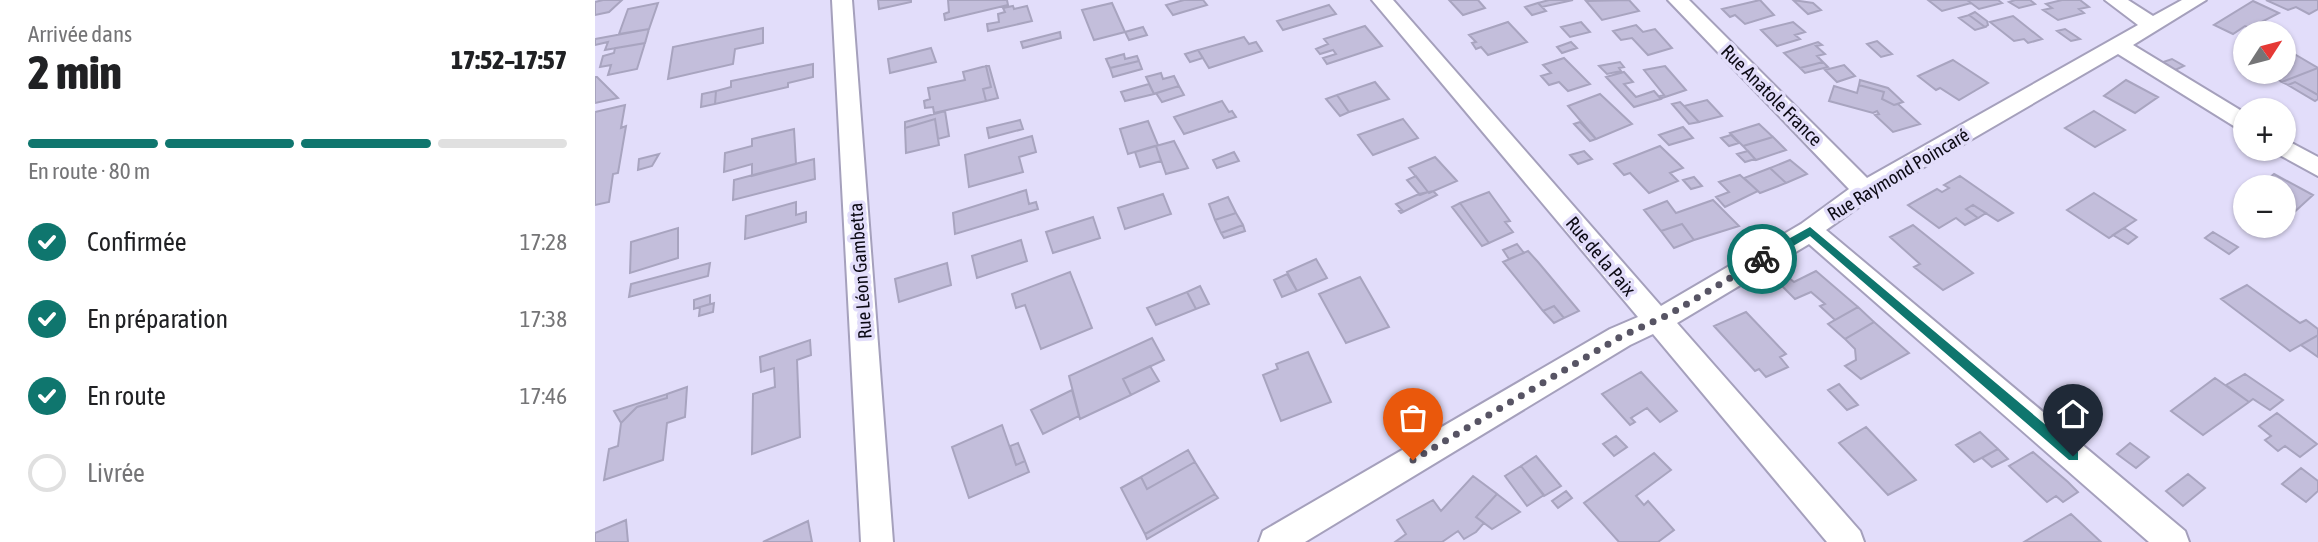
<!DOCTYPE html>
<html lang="fr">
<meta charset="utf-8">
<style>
:root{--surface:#fff;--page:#f2f2f2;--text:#202124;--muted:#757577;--line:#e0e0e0;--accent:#0f766e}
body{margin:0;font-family:"Asap Condensed",sans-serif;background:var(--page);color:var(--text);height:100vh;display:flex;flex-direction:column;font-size:26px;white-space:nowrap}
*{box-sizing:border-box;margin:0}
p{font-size:23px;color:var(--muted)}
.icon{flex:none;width:38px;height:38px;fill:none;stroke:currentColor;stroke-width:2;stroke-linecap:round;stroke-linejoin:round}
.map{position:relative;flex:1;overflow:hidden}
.side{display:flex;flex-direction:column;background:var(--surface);width:595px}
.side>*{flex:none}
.needle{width:46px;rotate:54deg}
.buttons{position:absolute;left:1638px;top:21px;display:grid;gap:14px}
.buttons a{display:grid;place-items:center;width:63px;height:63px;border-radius:50%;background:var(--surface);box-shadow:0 2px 5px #0004;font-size:35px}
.pin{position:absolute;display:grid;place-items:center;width:60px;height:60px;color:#fff;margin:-72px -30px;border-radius:50% 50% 50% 0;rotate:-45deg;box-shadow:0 0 7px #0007}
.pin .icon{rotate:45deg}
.courier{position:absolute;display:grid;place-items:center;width:70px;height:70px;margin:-35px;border:5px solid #0f766e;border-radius:50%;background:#fff;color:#222;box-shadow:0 2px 9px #0007}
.headline em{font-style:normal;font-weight:800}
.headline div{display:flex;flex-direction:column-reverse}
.headline{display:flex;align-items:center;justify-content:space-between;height:119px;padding:0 28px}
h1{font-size:46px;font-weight:800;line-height:52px}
.bar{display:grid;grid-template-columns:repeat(4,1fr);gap:10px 7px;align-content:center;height:84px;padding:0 28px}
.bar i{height:9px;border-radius:5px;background:var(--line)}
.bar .current{background:var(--accent)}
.bar p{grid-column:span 4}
ol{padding:0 28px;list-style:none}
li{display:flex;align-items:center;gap:21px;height:77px}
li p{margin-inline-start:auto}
li .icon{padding:7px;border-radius:50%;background:var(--accent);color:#fff;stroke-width:4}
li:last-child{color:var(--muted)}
li i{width:38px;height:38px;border:4px solid var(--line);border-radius:50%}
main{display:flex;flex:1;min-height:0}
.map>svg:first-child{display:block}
</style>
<main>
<section class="side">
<div class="headline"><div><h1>2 min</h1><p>Arrivée dans</p></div><em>17:52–17:57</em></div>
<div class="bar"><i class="current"></i><i class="current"></i><i class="current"></i><i></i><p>En route · 80 m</p></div>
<ol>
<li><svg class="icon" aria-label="check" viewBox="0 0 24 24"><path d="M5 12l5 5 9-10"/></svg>Confirmée<p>17:28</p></li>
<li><svg class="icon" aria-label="check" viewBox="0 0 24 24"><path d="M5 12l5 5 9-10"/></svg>En préparation<p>17:38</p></li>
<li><svg class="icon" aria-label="check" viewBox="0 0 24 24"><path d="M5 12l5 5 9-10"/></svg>En route<p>17:46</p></li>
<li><i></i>Livrée</li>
</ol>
</section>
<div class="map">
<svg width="1723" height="542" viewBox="0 0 1723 542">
<rect width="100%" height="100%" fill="#e2ddfa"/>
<path fill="#c3bedb" stroke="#a8a4bf" stroke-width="2" d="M8,0H27L14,12L0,15V2Z
M283,0H316V2L284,9Z
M353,0H412L413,5L350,20L349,14L354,12Z
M589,0H608L612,5L578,15L571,5Z
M854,0H883L890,8L868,15Z
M954,0H978L947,7L943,3Z
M1034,0L1044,11L1007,20L991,1Z
M1165,0L1179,15L1150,24L1140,15L1135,17L1127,9Z
M1198,0L1218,3L1226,10L1213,14Z
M1333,0H1372L1376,3L1347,11Z
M1372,0H1403L1407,3L1384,9Z
M1420,0H1435L1440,4L1424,8L1414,2Z
M1467,0H1485L1494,7L1484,9L1489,13L1463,20L1448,10L1457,8L1451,4Z
M1671,0H1723V9L1714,14L1701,7L1693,10Z
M1658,1L1684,13L1655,28L1650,26L1638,34L1619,25Z
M63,3L54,29L24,34L33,9Z
M517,3L530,32L499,40L487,10Z
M943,3L951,11L937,15L930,7Z
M734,5L741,14L688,30L682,21Z
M418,6L419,9L432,6L437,21L393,31L392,24L404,22L403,14L410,12L408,8Z
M1380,12L1392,21L1393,25L1390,27L1374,15Z
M1374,15L1390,27L1380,30L1364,18Z
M1418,16L1447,39L1433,43L1429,39L1419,41L1395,22Z
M913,22L932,42L893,55L886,47L881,49L877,43L881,42L874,35Z
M986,22L995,32L975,37L966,27Z
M1198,22L1210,32L1200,35L1205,39L1182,46L1166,30Z
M1041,25L1048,32L1060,29L1077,48L1053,55L1037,38L1026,40L1018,31Z
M770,26L787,46L732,64L728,58L741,54L738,50L725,54L721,49L733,44L729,39Z
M548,27L552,35L534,40L530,32Z
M168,28V43L140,49L138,64L73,79L78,47Z
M54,29L50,43L10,50L13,42L0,45V39Z
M1470,29L1485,39L1476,41L1462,31Z
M465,32L466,38L428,48L426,42Z
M649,37L654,44L661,42L667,51L614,68L603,50Z
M1282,41L1297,54L1286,57L1272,44Z
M976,42L982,48L967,53L962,47Z
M1223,42L1227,45L1221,46L1230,54L1222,56L1228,62L1205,68L1189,53Z
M50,43L42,69L13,75L16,65L5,67L8,56L19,53L20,48Z
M336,48L341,62L295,73L293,59Z
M603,50L608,58L595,62L590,54Z
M1696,52L1723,68L1687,82L1670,72H1689V64L1697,61L1689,56Z
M529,54L530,59L542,56L544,61L515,68L511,59Z
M969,58L995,84L973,91L964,82L954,85L946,76L956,73L948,65Z
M1577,59L1589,66L1580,70L1568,62Z
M1358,60L1393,83L1364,100L1345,88L1341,90L1323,76Z
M544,61L547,69L518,77L515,68Z
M1025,62L1029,67L1024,68L1026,71L1012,74L1004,66Z
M1228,62L1233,67L1210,73L1205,68Z
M218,64V77L193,83V87L120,104L121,91L136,87V81Z
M1249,65L1260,76L1242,82L1230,70Z
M391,66L396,87L388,89L391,101L339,113L338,107L330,108L329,101L335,99L333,88L370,80L368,72Z
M391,66H394L403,98L391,101L388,89L396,87Z
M1070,66L1091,90L1067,98L1065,96L1069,95L1049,70Z
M1723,68V95L1700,82L1693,85L1687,82Z
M1029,72L1038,82L1029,84L1041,97L1059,91L1066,99L1039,107L1011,77Z
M566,73L568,79L579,76L584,86L559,94L551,77Z
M0,77H2L23,98L0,103Z
M1265,80L1293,88L1308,102L1299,105L1287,99L1289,92L1264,85Z
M1531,80L1563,97L1540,113L1509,96Z
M780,82L794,99L754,112L742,95Z
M1700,82L1723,95V99L1720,101L1693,85Z
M554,84L559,94L530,101L526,92Z
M1264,85L1289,92L1287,99L1299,105L1303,104L1325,124L1298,132L1280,115L1284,114L1282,111L1278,113L1234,101L1239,86L1262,93Z
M584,86L589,95L567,102L561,93Z
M121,91L120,104L106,107L107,94Z
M1005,94L1037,124L1001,139L973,106Z
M742,95L754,112L745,116L731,99Z
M1112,100L1127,116L1104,122L1089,106Z
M627,101L634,112L637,111L641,117L589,134L579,117Z
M1085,102L1089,106L1104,122L1094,124L1077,104Z
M30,105L26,128L31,126L23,173L18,174L14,202L0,205V112Z
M350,111L354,136L343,139L340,119L310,128V122Z
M1499,111L1530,130L1500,147L1470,128Z
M340,119L344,145L311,153L310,128Z
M808,119L823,138L778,155L763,135Z
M425,120L428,129L394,138L392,128Z
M553,121L563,145L533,154L525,129Z
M985,122L1001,139L995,141L979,124Z
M1164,124L1178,137L1148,146L1135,133Z
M1088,127L1098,138L1074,145L1064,135Z
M199,129L201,164L157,176V164L129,172L130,153L157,146V139Z
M1136,135L1144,143L1134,146L1126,138Z
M437,136L441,152L424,157L428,172L374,187L370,155Z
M1178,137L1191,150L1161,160L1148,146Z
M579,141L593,168L571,174L561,146Z
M561,146L566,161L545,167L540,152Z
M1065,146L1088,168L1075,173L1083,181L1054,193L1035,173L1029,175L1019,164Z
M989,151L997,159L983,164L975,155Z
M1153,151L1160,159L1150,162L1142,154Z
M639,152L644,161L622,168L618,160Z
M64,154L57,166L43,170L44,159Z
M840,157L862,181L834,193L814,168Z
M219,159L220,179L138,200L139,180Z
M1195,160L1212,174L1191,183L1175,168Z
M1175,168L1191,183L1165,193L1149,178Z
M1679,174L1718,195L1695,216L1689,213V187H1663Z
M1145,175L1163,191L1130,207L1121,197L1134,192L1124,182Z
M821,176L833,192L825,195L812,180Z
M1365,176L1418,213L1403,221L1378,205L1371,209L1383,218L1370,225L1361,218L1344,228L1313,205L1342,189L1347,192L1354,188L1349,185Z
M1099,177L1107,186L1096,189L1088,180Z
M431,190L434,204L441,202L443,209L360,234L358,213Z
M838,191L842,195L806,213L804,211L807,210L801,204L824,194Z
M894,192L915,221L910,222L918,232L894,243L865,203Z
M1499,193L1541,220L1514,238L1472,210Z
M568,194L576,214L530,229L523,208Z
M633,197L641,213L620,220L614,204Z
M1118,200L1144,226L1099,240L1087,224L1066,231L1049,210L1072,201L1081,213Z
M201,202V215L211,212V222L150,239L151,216Z
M865,203L894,243L887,246L857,207Z
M1378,205L1391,213L1383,218L1371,209Z
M641,213L648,225L626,233L620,220Z
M498,217L505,238L458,253L451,232Z
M1087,224L1099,240L1079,248L1066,231Z
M648,225L650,231L629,238L626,233Z
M1318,225L1378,273L1348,290L1319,267L1325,264L1295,237Z
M83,228V258L35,273L36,242Z
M1529,228L1542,237L1533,244L1518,235Z
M1618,232L1643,247L1634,254L1610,238Z
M426,240L432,261L382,278L377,256Z
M922,244L929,253L914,259L908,250Z
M933,251L943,262L984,311L969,318L959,306L948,311L908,262Z
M721,259L732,278L702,291L692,272Z
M115,263L113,276L34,297L36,284Z
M352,263L356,285L304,302L300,279Z
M1221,271L1263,307L1240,320L1225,306L1230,304L1216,292L1200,299L1184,283L1194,278L1199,282Z
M475,272L497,328L446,349L430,305L421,308L417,294Z
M692,274L702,291L687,297L679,280Z
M765,277L794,327L751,343L724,294Z
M1652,285L1705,323L1711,320L1723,329V335L1695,351L1626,299Z
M605,286L614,304L601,309L592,292Z
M592,292L601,309L561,325L552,308Z
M115,295V304L99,309V300Z
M119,303L118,312L104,316L105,307Z
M959,306L969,318L959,323L948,311Z
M1263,307L1279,322L1250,339L1233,324Z
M1151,312L1191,354L1185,357L1193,367L1171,377L1164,369L1160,371L1119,326Z
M1279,322L1314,353L1266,379L1250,366L1261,360L1260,349L1250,339Z
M1722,336L1723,337V357L1706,345Z
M557,338L569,360L528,379L536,395L485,419L474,376Z
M215,340L216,355L202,360L205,437L157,454L158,394L180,387L179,368L166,372L165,357Z
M713,352L736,402L686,421L668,375L683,369L681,364Z
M555,366L564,381L536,395L528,379Z
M1046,372L1082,411L1065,422L1052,408L1036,418L1040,422L1035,425L1007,394Z
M1650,374L1688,400L1675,410L1658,399L1654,402L1631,385Z
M1620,378L1654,402L1608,435L1576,411Z
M1244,384L1263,405L1252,410L1233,390Z
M92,387L90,417L72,423L68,460L9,480L14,449L23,446L26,423L42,407L72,398V394Z
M477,390L484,416L448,434L436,410Z
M72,394V398L42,407L26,423L19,411Z
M1682,413L1722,444L1705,457L1690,446L1683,451L1670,440L1676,436L1664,426Z
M407,425L421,465L430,461L434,472L374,498L357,447Z
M1271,427L1321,480L1293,495L1244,443Z
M1385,432L1403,449L1379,462L1361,445Z
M1021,436L1032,447L1019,456L1008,444Z
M423,443L430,461L421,465L415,446Z
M1535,443L1554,457L1541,468L1522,454Z
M1403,449L1413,459L1397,467L1387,458Z
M593,450L600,462L552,489L546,477Z
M1438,452L1473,482L1483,492L1468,502L1461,496L1452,502L1414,466Z
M1059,453L1076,470L1041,496L1049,505L1053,501L1079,530L1063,542H1024L989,503Z
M941,456L966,486L949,496L926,466Z
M600,462L620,494L550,534L526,488L546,477L552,489Z
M926,466L949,495L932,506L910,476Z
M1706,468L1723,481V491L1711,502L1687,484Z
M1593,474L1610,488L1588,506L1571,491Z
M878,476L902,494L881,517L889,523L881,532L869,539L863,531L847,542H800L811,534L802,520L838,500L846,511Z
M971,491L977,498L963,508L957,501Z
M620,494L623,498L552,539L550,534Z
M902,494L925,512L897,529L881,517Z
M1476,514L1506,542H1429L1442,534Z
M31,520L33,542H0V533Z
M213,521L217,542H168Z"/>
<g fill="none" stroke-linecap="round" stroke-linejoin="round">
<defs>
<path id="street" d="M237,0H257L298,542H266Z
M777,0H798L1066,306L1206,224L1254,189L1073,0H1094L1272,178L1543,25L1510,0H1533L1558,16L1587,0H1611L1538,45L1650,113V130L1642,128L1523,54L1279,196L1231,230L1590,531L1594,542H1554L1214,244L1082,323L1265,531L1269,542H1232L1058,334L1035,345L710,542H664L668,531L1015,329L1043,317Z
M1689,139L1723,157V176L1681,153L1678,149H1689Z"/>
</defs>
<use href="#street" stroke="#a5a0bc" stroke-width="4"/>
<use href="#street" fill="#fff" fill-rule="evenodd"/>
</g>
<path fill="#0f766e" d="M1215,227L1483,452V460H1474L1215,236L1171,262H1163V256Z"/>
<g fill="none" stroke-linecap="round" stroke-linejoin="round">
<path stroke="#575464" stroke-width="7" stroke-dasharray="0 12.6" d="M818,460L1025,337L1075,314L1167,259"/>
</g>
<g text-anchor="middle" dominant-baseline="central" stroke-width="7" stroke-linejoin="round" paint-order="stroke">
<g font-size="19" fill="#0c0a14" stroke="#e2ddfa">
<text transform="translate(1177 95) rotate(45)">Rue Anatole France</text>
<text transform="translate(1303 174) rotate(-31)">Rue Raymond Poincaré</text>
<text transform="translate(1006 256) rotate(50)">Rue de la Paix</text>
<text transform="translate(265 271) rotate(-94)">Rue Léon Gambetta</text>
</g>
</g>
</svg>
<div class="buttons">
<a><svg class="needle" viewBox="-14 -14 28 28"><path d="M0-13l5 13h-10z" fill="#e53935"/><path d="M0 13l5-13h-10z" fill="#757577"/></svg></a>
<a>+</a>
<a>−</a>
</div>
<div class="pin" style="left:818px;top:460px;background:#ea580c"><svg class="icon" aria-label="bag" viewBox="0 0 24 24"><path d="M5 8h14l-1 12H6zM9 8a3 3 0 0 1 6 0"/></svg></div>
<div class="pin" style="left:1478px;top:456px;background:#1f2937"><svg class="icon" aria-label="home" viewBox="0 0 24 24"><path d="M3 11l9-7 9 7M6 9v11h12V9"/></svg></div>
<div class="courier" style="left:1167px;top:259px"><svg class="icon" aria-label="bike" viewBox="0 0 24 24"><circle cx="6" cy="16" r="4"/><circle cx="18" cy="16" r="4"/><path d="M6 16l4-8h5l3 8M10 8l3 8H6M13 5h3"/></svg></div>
</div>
</main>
